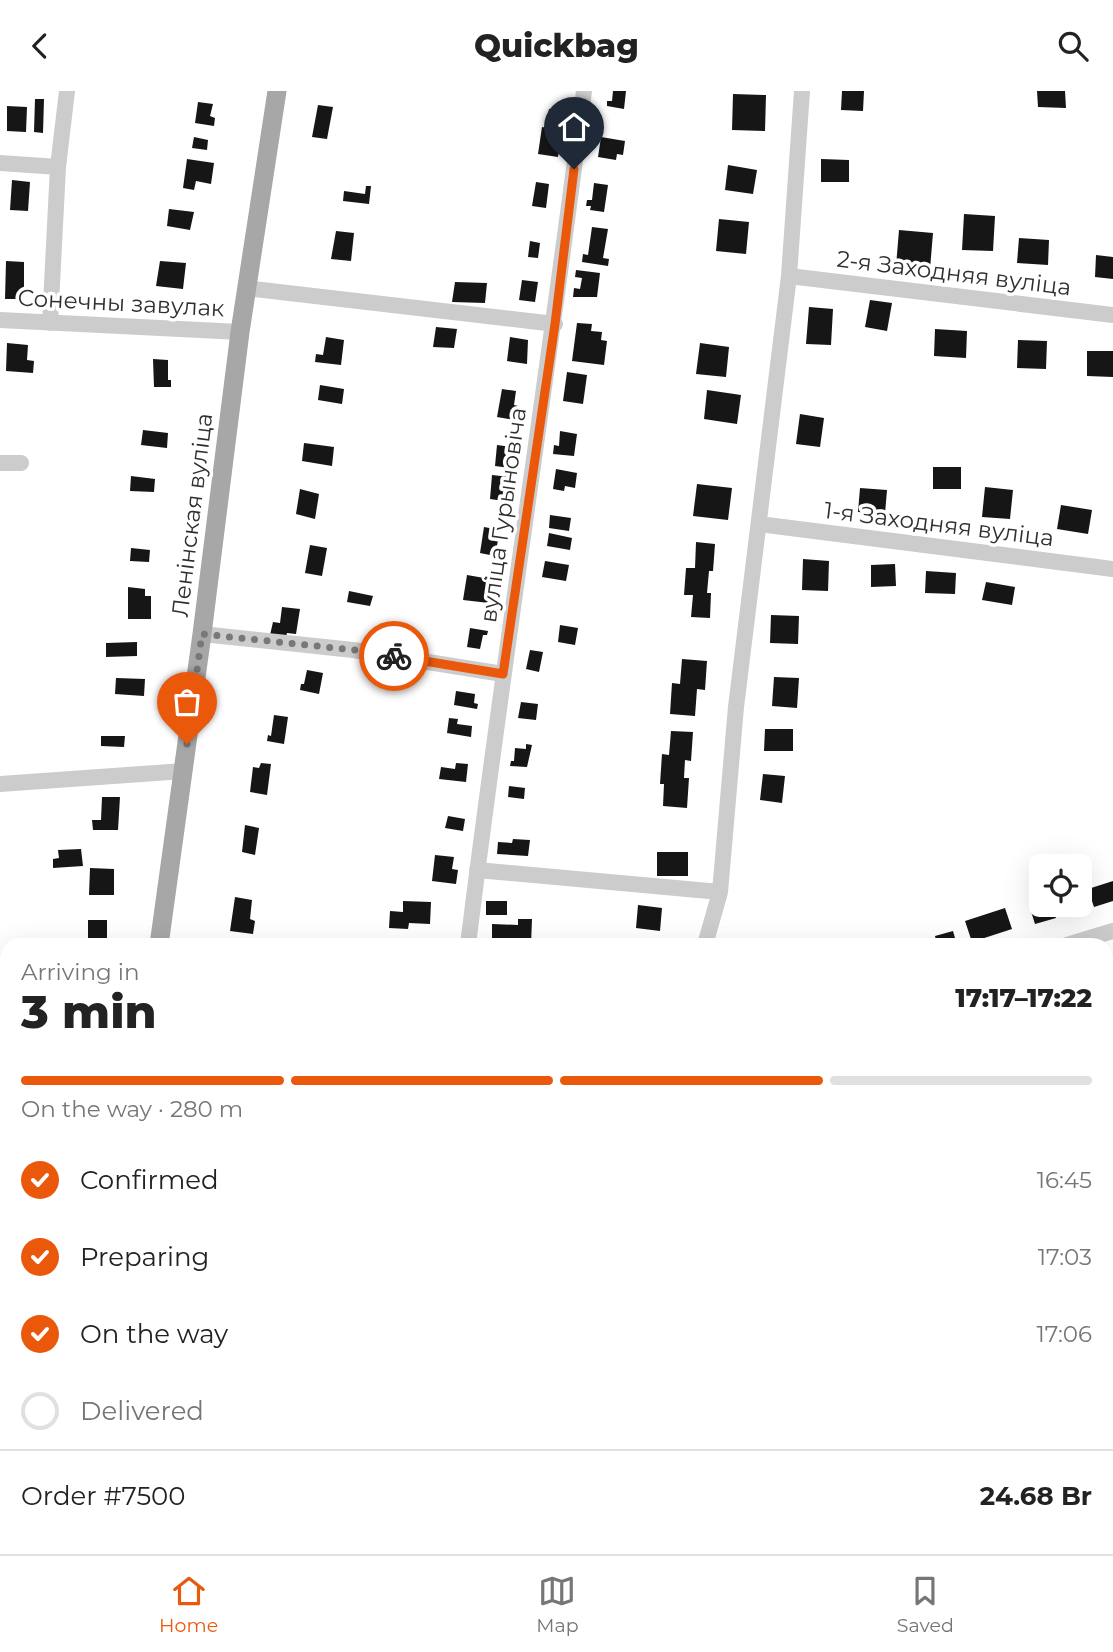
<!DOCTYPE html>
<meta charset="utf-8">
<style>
:root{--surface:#fff;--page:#f2f2f2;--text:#222;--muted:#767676;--line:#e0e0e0;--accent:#ea580c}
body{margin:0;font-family:Montserrat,sans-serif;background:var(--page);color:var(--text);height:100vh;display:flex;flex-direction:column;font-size:26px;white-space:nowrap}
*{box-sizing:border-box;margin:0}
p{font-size:23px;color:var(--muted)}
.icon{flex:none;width:38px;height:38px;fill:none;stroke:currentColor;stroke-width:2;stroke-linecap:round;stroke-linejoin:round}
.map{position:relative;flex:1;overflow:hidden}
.panel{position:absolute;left:0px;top:847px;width:1113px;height:616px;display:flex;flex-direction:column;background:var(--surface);border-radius:21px 21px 0 0;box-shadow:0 7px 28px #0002}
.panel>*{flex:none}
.tools{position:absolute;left:1029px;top:763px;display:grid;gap:14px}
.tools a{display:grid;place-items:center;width:63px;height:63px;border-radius:10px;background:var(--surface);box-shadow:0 7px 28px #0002;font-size:35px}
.pin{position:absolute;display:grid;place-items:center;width:60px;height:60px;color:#fff;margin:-72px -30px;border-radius:50% 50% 50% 0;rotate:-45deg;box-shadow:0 0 7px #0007}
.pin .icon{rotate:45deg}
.courier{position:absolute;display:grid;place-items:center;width:70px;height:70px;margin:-35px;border:5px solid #ea580c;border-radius:50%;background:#fff;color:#222;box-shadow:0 2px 9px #0007}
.summary em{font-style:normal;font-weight:800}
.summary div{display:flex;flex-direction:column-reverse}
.summary{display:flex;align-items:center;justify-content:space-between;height:119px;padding:0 21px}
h1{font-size:46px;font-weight:800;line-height:52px}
.bar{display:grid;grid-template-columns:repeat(4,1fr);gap:10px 7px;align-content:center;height:84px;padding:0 21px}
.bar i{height:9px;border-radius:5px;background:var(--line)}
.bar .current{background:var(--accent)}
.bar p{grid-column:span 4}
.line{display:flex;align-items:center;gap:18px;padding:0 21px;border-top:2px solid var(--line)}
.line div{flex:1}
ol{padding:0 21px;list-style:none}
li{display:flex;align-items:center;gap:21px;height:77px}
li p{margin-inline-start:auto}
li .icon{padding:7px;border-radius:50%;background:var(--accent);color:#fff;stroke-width:4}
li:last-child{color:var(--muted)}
li i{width:38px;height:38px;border:4px solid var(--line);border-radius:50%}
header{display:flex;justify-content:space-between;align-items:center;height:91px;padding:0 21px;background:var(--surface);font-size:32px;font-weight:800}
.tabs{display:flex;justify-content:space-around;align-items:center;height:98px;border-top:2px solid var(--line);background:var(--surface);font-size:19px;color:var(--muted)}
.tabs a{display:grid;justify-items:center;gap:4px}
.tabs .current{color:var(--accent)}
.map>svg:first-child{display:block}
</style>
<header><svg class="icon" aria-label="back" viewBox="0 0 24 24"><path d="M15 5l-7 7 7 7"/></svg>Quickbag<svg class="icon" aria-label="search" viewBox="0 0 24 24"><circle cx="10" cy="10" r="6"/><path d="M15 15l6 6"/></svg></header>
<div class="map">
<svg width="1113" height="1463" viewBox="0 0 1113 1463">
<rect width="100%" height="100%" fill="#fff"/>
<path fill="#161616" d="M613,0H626L624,18L607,15V10H612Z
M842,0H864L863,20L841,19Z
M1037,0H1065L1066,17L1038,16Z
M733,3L766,4L765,40L732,39Z
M35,8H44L43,42L34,41Z
M198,11L213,13L210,25L215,27L214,35L195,32Z
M318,14L333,16L327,48L312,46Z
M7,15L27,16L26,41L7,40Z
M549,18L568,20L566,32L547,29Z
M542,36L565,40L562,60L559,59L558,66L538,63Z
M194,46L208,49L207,59L192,57Z
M601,46L625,50L623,64L617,63L616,69L598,66Z
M187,68L214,72L211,93L196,90L194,99L183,97Z
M821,68L849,69V91H821Z
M728,74L757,79L753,103L725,99Z
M12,89L30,91L28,120L10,119Z
M536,91L549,93L546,117L532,115Z
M594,92L608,94L604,121L590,119L591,115H586L587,109H592Z
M366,95H371L369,113L343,110L344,100L365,103Z
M169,118L194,121L190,139L167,135Z
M964,123L995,125L993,160L962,159Z
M719,128L749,131L746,163L716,160Z
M592,136L608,138L603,167L609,168L608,175L582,171L583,163L588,164Z
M899,139L933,142L930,178L896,175Z
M336,140L354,142L351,170L331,168Z
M1019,147L1049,149L1048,174L1017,172Z
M530,150L540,152L538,167L528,166Z
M1096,164L1113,166V188L1095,186Z
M6,170L24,171V208H5Z
M160,170L186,172L183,198L156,195Z
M576,179L600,182L597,206H573L574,197L580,198L582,187L575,186Z
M522,189L538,191L535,211L519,209Z
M455,191L487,192L485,212L452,211Z
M870,209L892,212L887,240L865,236Z
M809,216L833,218L831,254L806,253Z
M577,232L592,233L591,240L602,241L601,249L607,250L604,274L572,270Z
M436,236L457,238L454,257L433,256Z
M935,238L967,240L966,267L934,265Z
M326,246L344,249L341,274L315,271L316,263L323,264Z
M510,246L528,249L527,273L507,270Z
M1018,249L1047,250L1046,278L1017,277Z
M7,252L28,254L27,269L34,270L33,282L6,280Z
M700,252L729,256L726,286L696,283Z
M1087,260H1113V286L1087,285Z
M153,268L168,269V289H171V296H154Z
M567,281L587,284L583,313L563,310Z
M320,294L344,298L342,313L318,309Z
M502,298L516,300L514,314L518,315L515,329L497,326Z
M707,299L741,304L737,333L704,328Z
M800,323L824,327L820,356L796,353Z
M143,339L168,342L167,357L141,354Z
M560,340L577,343L574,365L553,363L554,354L559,355Z
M304,352L334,356L332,375L302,370Z
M497,354L518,357V368H511L510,377L495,375Z
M933,376H961V398H933Z
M556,378L577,382L575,397L565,395L564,400L553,398Z
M492,384L510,386L508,406L504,410L490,408Z
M131,385L155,388L154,401L130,400Z
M697,393L732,397L728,429L693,425Z
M985,396L1013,399L1010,428L982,426Z
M860,397L887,399L885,423L858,421Z
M300,398L319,403L315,428L296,423Z
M1061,414L1092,419L1088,443L1057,438Z
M550,424L571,427L569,440L549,437Z
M484,436L500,439L495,465L480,462Z
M549,442L572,447L570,459L547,455Z
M696,451L715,453L713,480H709L707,502H711L710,527L691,526L693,504H684L686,477H695Z
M310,454L327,457L322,485L305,482Z
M131,457L150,459L149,471L130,470Z
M803,468L829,470L828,500L802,499Z
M545,470L569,474L566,490L542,486Z
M895,473L896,495L871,496V474Z
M926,480L956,482L955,503L925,502Z
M467,484L490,488L487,502L491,503L489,512L463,509Z
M986,491L1015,496L1012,514L982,509Z
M128,496L145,498V505H151V528H128Z
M349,500L373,505L370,515L347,511Z
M282,516L300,518L296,543L287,542L286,546L270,544L273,531L280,532Z
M771,524L799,525L798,553L770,552Z
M560,534L578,537L575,554L558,551Z
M470,537L488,540L487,544H483L480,558L467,556Z
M137,551V565L106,566V552Z
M530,559L543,561L539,581L526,578Z
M682,568L707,570L705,599L697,598L695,625L670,623L672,592L680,593Z
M307,579L323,582L319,603L300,599L301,593H304Z
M774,586L799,587L797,617L772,615Z
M116,587L145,588L144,605L115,603Z
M456,600L475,603L474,612L478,613L477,618L454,614Z
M521,611L538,613L536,629L518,627Z
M274,624L288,626L284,653L267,650L268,644L271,645Z
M449,627L458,628L457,633L472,635L471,646L447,642Z
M765,638H793V660H764Z
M671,640L693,641L691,670L685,669L684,687H689L687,717L663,715L664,693H660L662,663L669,664Z
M101,645H125L124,656L101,655Z
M526,653L532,654L527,676L510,675L511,670H514L515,657L526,658Z
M261,672L271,673L267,704L250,701L253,676L259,677Z
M456,672L468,673L466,691L439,688L441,676L455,678Z
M763,683L785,685L782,712L760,709Z
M509,695L525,697L524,708L508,706Z
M102,706H120L118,739H93L92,729H101Z
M448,725L465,728L463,740L445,737Z
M245,734L259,737L255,764L242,761Z
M513,748L530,749L528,765L497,763L498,751L512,752Z
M81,758L83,775L53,777V768L59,767L58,759Z
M657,761H688V785H657Z
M435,764L454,766L452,778L458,779L456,793L432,790Z
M90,777L114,778V804H89Z
M1113,790V810L1094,816L1088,798Z
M235,806L252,809L250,828L255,830L253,843L230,840Z
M403,810L431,811L430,833L409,832L408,838L389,837L390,820L403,821Z
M486,810H507V824H486Z
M1041,810V814H1052L1056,827L1035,833L1029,814Z
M638,814L662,817L660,840L636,837Z
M1005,817L1012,838L972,851L965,830Z
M518,828H532L531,854H492V833L518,834Z
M88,829H107V851H88Z
M953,840L957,854H937L935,845Z
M1113,871V896L1106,898V874Z
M1113,975V1012L1107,1014L1106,977Z
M622,1456H644L646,1463H624Z"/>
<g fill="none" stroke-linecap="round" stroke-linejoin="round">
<path stroke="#ccc" stroke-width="16" d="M0,72L58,76
M789,185L1113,224
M246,197L555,233
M0,229L240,241
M50,232L58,76L67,0
M0,372H21
M759,433L1113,478
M202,543L353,559L503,583
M0,693L184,680
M477,779L720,801
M468,854C503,569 548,285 584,0
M705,854L720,801L736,616L789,185L802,0
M1067,854L1113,840
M1106,1039L1113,1036
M0,1075L7,1076
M1106,1258L1113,1256
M0,1382H7
M674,1456L676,1463
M290,1463L297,1456
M351,1463L370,1456
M494,1463L515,1456
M997,1463L1002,1461L1000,1456"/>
<path stroke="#a7a7a7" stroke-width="19" d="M159,854L202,543L240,241L277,0
M80,1463L81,1456"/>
</g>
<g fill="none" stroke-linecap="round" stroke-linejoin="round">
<path stroke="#787878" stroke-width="7" stroke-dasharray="0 12.6" d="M187,653L202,543L354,559L394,565"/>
<path stroke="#ea580c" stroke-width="9" d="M394,565L503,583L555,233L574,78"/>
</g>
<g text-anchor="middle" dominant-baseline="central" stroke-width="7" stroke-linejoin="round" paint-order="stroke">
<g font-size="23" fill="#2f2f2f" stroke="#fff">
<text transform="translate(954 182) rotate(7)">2-я Заходняя вуліца</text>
<text transform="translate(121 212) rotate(3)">Сонечны завулак</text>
<text transform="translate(192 424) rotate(-83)">Ленінская вуліца</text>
<text transform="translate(503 424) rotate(-82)">вуліца Гурыновіча</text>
<text transform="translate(939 433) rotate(7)">1-я Заходняя вуліца</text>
</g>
</g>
</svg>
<div class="tools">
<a><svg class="icon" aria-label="locate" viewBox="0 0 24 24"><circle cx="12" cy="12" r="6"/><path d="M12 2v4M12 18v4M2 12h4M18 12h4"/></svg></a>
</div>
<div class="pin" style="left:187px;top:653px;background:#ea580c"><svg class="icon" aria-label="bag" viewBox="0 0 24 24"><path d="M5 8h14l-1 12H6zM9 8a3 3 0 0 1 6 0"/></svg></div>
<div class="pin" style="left:574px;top:78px;background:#1f2937"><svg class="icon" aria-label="home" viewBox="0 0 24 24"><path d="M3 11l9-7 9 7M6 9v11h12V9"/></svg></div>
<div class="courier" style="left:394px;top:565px"><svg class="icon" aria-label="bike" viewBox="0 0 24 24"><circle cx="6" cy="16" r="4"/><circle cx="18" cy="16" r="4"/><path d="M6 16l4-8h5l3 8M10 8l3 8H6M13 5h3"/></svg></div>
<section class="panel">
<div class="summary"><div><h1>3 min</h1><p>Arriving in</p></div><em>17:17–17:22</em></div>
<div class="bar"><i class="current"></i><i class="current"></i><i class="current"></i><i></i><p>On the way · 280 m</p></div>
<ol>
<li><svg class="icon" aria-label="check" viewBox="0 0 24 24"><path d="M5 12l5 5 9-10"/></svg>Confirmed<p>16:45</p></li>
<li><svg class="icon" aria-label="check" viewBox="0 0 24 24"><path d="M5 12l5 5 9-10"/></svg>Preparing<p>17:03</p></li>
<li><svg class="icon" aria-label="check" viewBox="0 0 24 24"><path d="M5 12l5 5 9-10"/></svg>On the way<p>17:06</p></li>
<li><i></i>Delivered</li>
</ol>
<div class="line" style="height:91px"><div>Order #7500</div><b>24.68 Br</b></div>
</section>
</div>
<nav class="tabs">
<a class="current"><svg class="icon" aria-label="home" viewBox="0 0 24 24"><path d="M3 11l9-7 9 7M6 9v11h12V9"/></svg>Home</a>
<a><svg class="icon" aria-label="map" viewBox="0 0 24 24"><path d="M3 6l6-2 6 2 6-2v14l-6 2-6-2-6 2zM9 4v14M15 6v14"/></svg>Map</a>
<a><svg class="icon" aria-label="saved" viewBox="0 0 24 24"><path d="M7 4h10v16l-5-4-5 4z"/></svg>Saved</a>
</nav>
